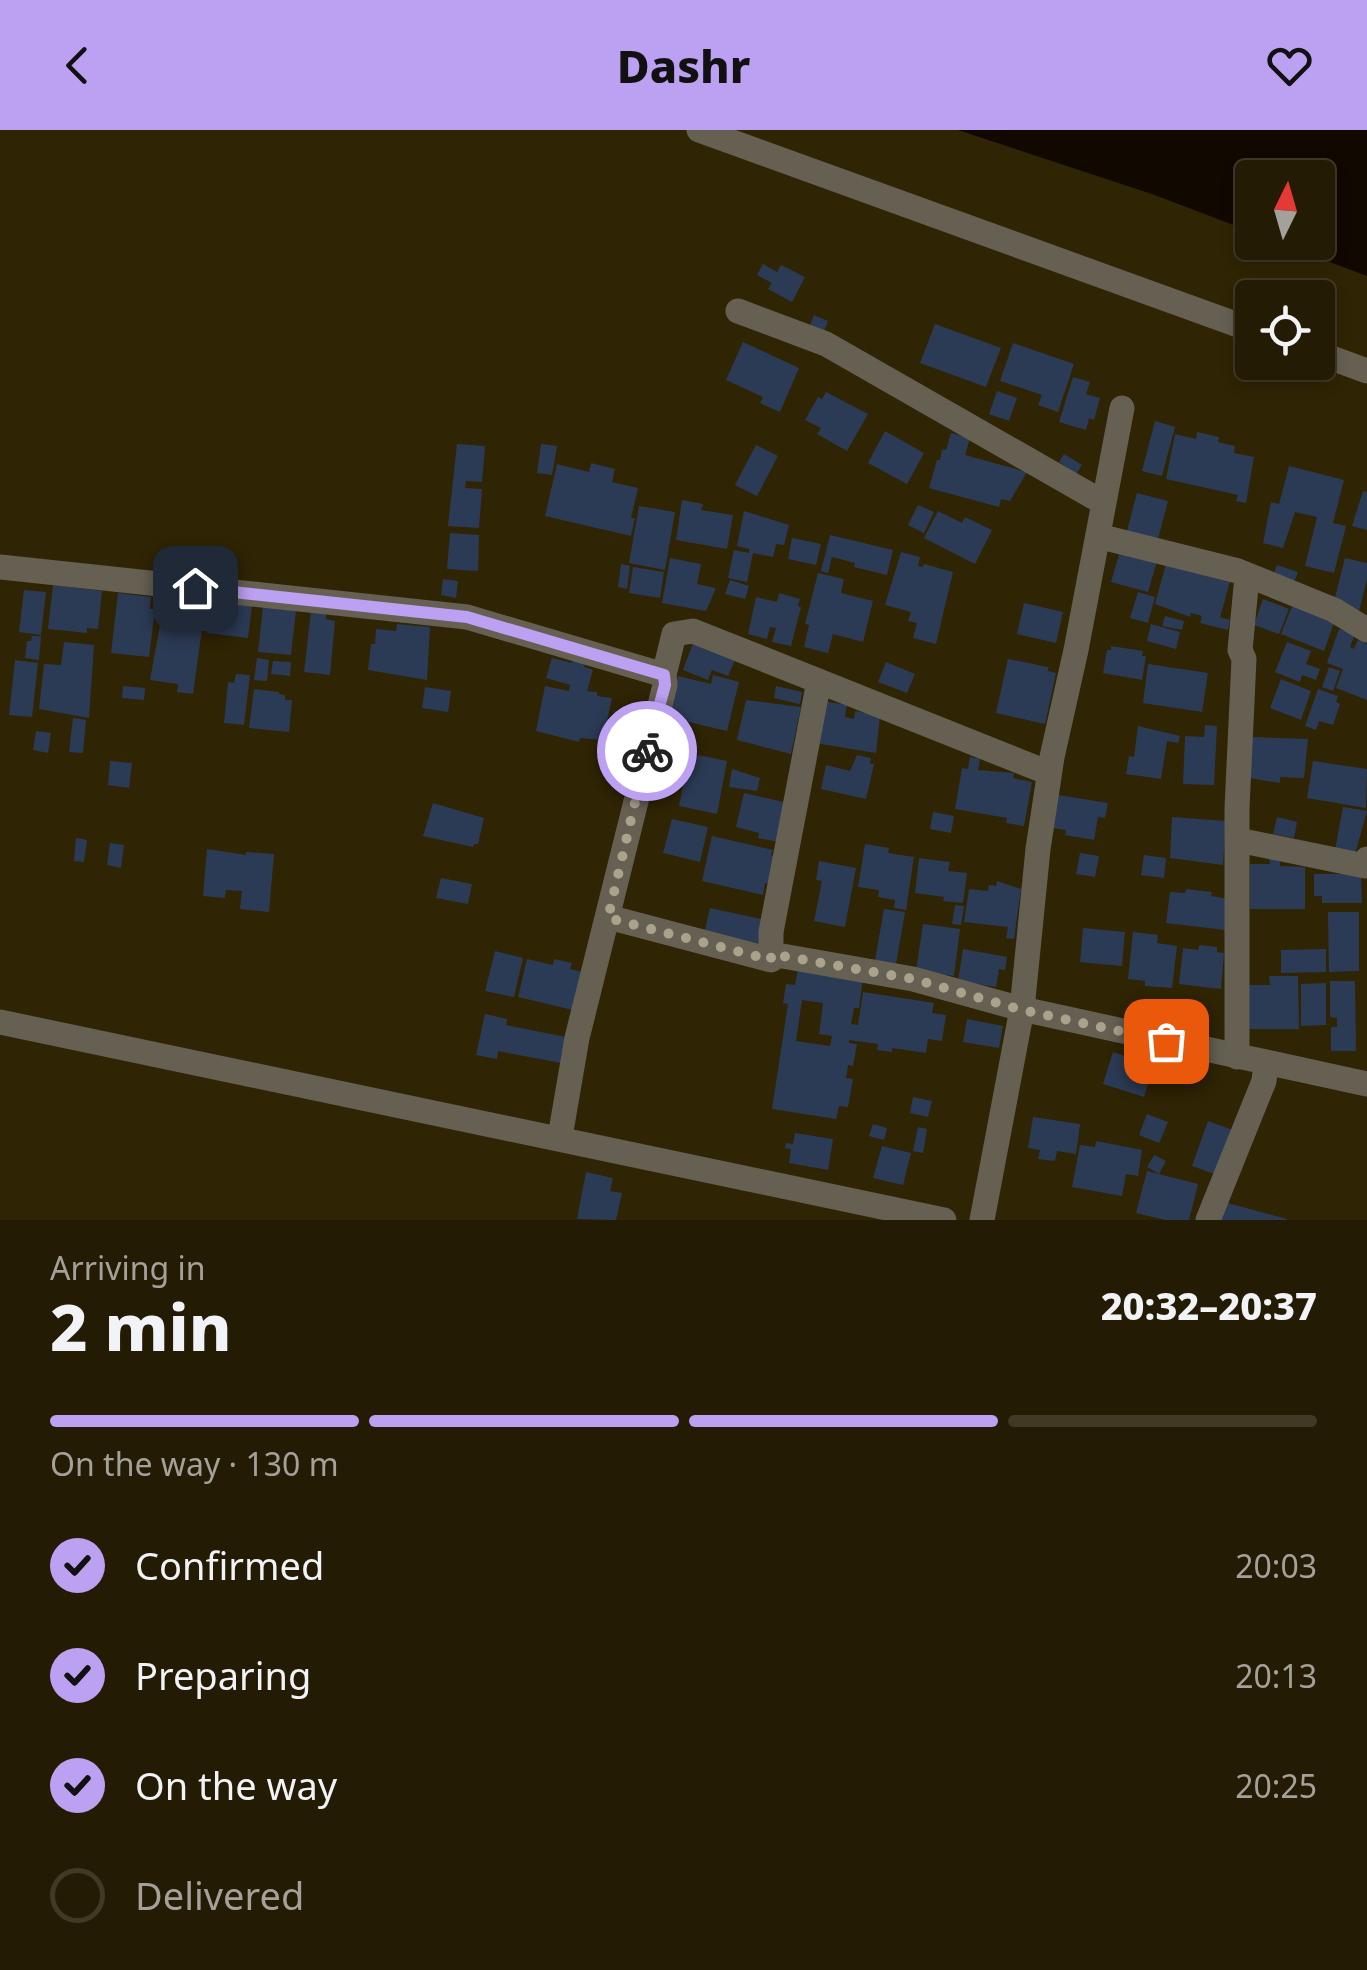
<!DOCTYPE html>
<meta charset="utf-8">
<style>
:root{--surface:#231b03;--page:#2b240d;--text:#f1f3f6;--muted:#a3a19a;--line:#403925;--accent:#bca0f2}
body{margin:0;font-family:"Noto Sans",sans-serif;background:var(--page);color:var(--text);height:100vh;display:flex;flex-direction:column;font-size:38px;white-space:nowrap}
*{box-sizing:border-box;margin:0}
p{font-size:32px;color:var(--muted)}
.icon{flex:none;width:55px;height:55px;fill:none;stroke:currentColor;stroke-width:2;stroke-linecap:round;stroke-linejoin:round}
.map{position:relative;height:1090px;overflow:hidden}
.drawer{display:flex;flex-direction:column;background:var(--surface);flex:1}
.drawer>*{flex:none}
.needle{width:65px;rotate:5deg}
.fabs{position:absolute;left:1235px;top:30px;display:grid;gap:20px}
.fabs a{display:grid;place-items:center;width:100px;height:100px;border-radius:10px;background:var(--surface);box-shadow:0 5px 15px #0003,0 0 0 2px var(--line);font-size:50px}
.pin{position:absolute;display:grid;place-items:center;width:85px;height:85px;color:#fff;margin:-42px;border-radius:20px;box-shadow:0 5px 15px #0006}
.courier{position:absolute;display:grid;place-items:center;width:100px;height:100px;margin:-50px;border:8px solid #bca0f2;border-radius:50%;background:#fff;color:#222;box-shadow:0 2px 12px #0007}
.summary em{font-style:normal;font-weight:800}
.summary div{display:flex;flex-direction:column-reverse}
.summary{display:flex;align-items:center;justify-content:space-between;height:170px;padding:0 50px}
h1{font-size:65px;font-weight:800;line-height:75px}
.bar{display:grid;grid-template-columns:repeat(4,1fr);gap:15px 10px;align-content:center;height:120px;padding:0 50px}
.bar i{height:12px;border-radius:8px;background:var(--line)}
.bar .on{background:var(--accent)}
.bar p{grid-column:span 4}
ol{padding:0 50px;list-style:none}
li{display:flex;align-items:center;gap:30px;height:110px}
li p{margin-inline-start:auto}
li .icon{padding:10px;border-radius:50%;background:var(--accent);color:#111;stroke-width:4}
li:last-child{color:var(--muted)}
li i{width:55px;height:55px;border:5px solid var(--line);border-radius:50%}
header{display:flex;justify-content:space-between;align-items:center;height:130px;padding:0 50px;background:var(--accent);color:#111;font-size:45px;font-weight:800}
.map>svg:first-child{display:block}
</style>
<header><svg class="icon" aria-label="back" viewBox="0 0 24 24"><path d="M15 5l-7 7 7 7"/></svg>Dashr<svg class="icon" aria-label="heart" viewBox="0 0 24 24"><path d="M12 20l-8-8c-3-5 5-10 8-4 3-6 11-1 8 4z"/></svg></header>
<div class="map">
<svg width="1367" height="1090" viewBox="0 0 1367 1090">
<rect width="100%" height="100%" fill="#2f2404"/>
<path fill="#110900" d="M958,0H1367V146L1279,113L1318,112V48H1252V102L1152,64Z"/>
<path fill="#2c3b55" fill-rule="evenodd" d="M763,134L777,142L781,135L805,147L792,172L768,159L772,153L757,145Z
M814,185L828,191L824,201L810,195Z
M935,194L1001,218L986,257L920,233Z
M743,212L799,238L780,282L760,273L763,267L726,250Z
M1013,213L1074,234L1058,282L1038,275L1042,265L1000,251Z
M1073,247L1090,252L1086,264L1100,268L1094,290L1089,288L1086,300L1059,292Z
M997,261L1017,268L1009,291L989,284Z
M826,262L868,284L847,321L817,304L821,298L805,290L818,267L822,269Z
M1155,291L1175,297L1162,346L1142,341Z
M885,301L924,323L907,354L868,333Z
M1197,302L1219,307L1218,312L1235,316L1234,323L1254,327L1246,373L1236,371L1238,365L1166,349L1175,304L1196,309Z
M951,303L970,308L965,325L1027,342L1010,371L1001,369L999,377L929,358L937,330H940L942,319L946,320Z
M457,314L485,316L482,352L466,351L465,358L482,359L479,398L448,396Z
M541,314L557,316L552,345L537,343Z
M756,315L778,326L757,366L735,355Z
M1064,324L1082,335L1076,344L1059,332Z
M591,333L615,339L612,352L638,358L631,388H635L631,406L545,386L557,334L589,342Z
M1289,336L1344,350L1333,393L1346,396L1334,443L1305,436L1317,387L1295,382L1283,418L1263,413L1271,372L1279,374Z
M1363,361L1367,362V400L1352,396Z
M1137,363L1168,371L1158,409L1127,401Z
M682,370L703,374L701,380L733,385L727,419L676,410Z
M918,375L934,382L924,403L908,395Z
M639,376L675,382L665,440L629,433Z
M744,381L789,395L784,415L776,414L773,427L753,423L747,452L728,448L734,420L749,423V419L737,416Z
M938,381L962,393L965,387L992,400L975,434L924,408Z
M450,403L479,405L478,441L447,439Z
M830,405L893,420L887,445L854,437L855,433L832,427L828,443L821,441Z
M792,408L821,414L816,435L788,429Z
M1121,418L1158,428L1148,462L1111,452Z
M901,422L920,427L918,436L923,437L924,434L953,442L936,514L913,508L917,493L908,491L911,482L885,475Z
M670,428L701,434L697,454L716,458L706,481L662,473Z
M1345,428L1367,433V449L1359,482L1334,471Z
M1167,430L1188,441L1230,452L1220,487L1230,490L1228,500L1200,493L1202,486L1191,483L1190,487L1155,474Z
M621,434L630,436L627,459L618,457Z
M1277,435L1298,442L1293,455L1272,448Z
M633,437L664,442L660,468L629,463Z
M818,443L844,449L841,463L873,471L863,512L833,504L828,523L804,517L809,495L805,494Z
M443,449L458,451L456,468L441,465Z
M730,450L749,456L745,469L725,464Z
M53,455L102,461L98,499L87,498V503L48,499Z
M24,460L46,462L41,505L19,502Z
M1138,462L1155,467L1148,493L1130,488Z
M118,463L151,467L150,479H155L149,527L111,523Z
M779,463L800,469L798,476L801,477L791,516L772,512L776,498L770,497L767,509L748,504L756,467L777,472Z
M1263,469L1289,479L1279,504L1254,495Z
M211,471L252,476L248,508L207,503Z
M1024,473L1063,482L1056,513L1017,504Z
M1292,476L1334,493L1324,521L1281,504Z
M263,477L296,480L291,525L258,522Z
M311,481L326,483V489L335,491L330,545L304,542Z
M1165,486L1184,491L1182,500L1162,496Z
M177,488L203,492L193,564L177,562L178,554L150,550L160,495L176,497Z
M397,494L430,497L427,550L368,540L371,514H375L376,499L396,501Z
M1151,494L1180,502L1176,519L1147,511Z
M1339,499L1355,504L1350,517L1354,519L1358,510L1367,514V570L1336,558L1343,539L1327,533Z
M32,506H41L39,530L25,528L27,511H31Z
M64,512L94,515L89,588L39,579L44,534L61,535Z
M1287,512L1311,521L1306,534L1320,539L1316,550L1302,545L1300,552L1275,542Z
M693,513L735,530L728,546L712,540L708,550L683,540Z
M1111,516L1143,521L1142,526H1146L1142,550L1103,543L1107,520H1111Z
M257,528L269,530L267,551L254,550Z
M552,528L572,533L573,528L586,531L584,537L593,540L587,561L597,562V566L612,568L603,610L580,608L579,612L536,601L545,556L569,561L570,555L546,548Z
M1008,529L1048,537V541L1056,543L1045,594L996,583Z
M15,530L38,533L32,587L9,585Z
M273,531L291,532L290,546L271,544Z
M886,532L915,544L907,563L878,552Z
M1148,534L1208,543L1202,582L1143,573Z
M1329,537L1340,541L1333,561L1322,557Z
M236,544L250,545L244,595L224,593L228,552L234,553Z
M713,545L739,552L727,601L668,587L678,546L711,554Z
M1281,549L1311,561L1301,590L1270,578Z
M123,556L145,558L144,570L122,568Z
M776,556L802,562L800,574L774,568Z
M425,557L451,561L448,582L422,578Z
M254,559L279,562V564L285,565V570H292L289,602L249,598Z
M1318,559L1338,566L1336,572L1340,574L1333,595L1319,591L1316,600L1305,596Z
M746,570L801,577L791,624L737,610Z
M823,571L847,575L845,587L854,589L855,581L880,586L876,623L816,613Z
M614,581L645,589L633,635L603,627Z
M73,588L86,590L83,623L69,622Z
M1205,595L1217,596L1214,655L1183,654L1185,606L1204,607Z
M1138,596L1180,606L1178,613L1167,611L1161,649L1126,644L1129,626L1134,627Z
M36,601L51,603L48,623L33,620Z
M1252,607L1308,609L1304,648L1280,647V653L1250,648Z
M698,625L727,631L717,684L679,676L688,630L696,631Z
M857,625L871,628L870,634H874L866,669L821,659L826,635L850,641Z
M970,627L980,629L978,640L1014,643L1013,648L1032,652L1024,696L1006,693L1007,688L955,679L962,638L968,639Z
M110,631L132,633L129,658L108,655Z
M1313,631L1367,639L1366,678L1307,668Z
M732,639L760,648L757,661L729,657Z
M744,663L788,673L779,712L758,708L759,703L736,697Z
M1058,665L1108,673L1105,688L1098,687L1094,710L1065,705L1066,700L1052,698Z
M433,673L484,688L478,714H474L473,717L423,706Z
M1343,677L1367,681L1355,724L1335,720Z
M933,682L954,686L951,703L930,699Z
M1172,687L1226,691L1223,735L1170,728Z
M1277,687L1297,692L1294,708L1273,704Z
M672,689L708,697L700,732L663,723Z
M712,706L773,720L771,725L777,727L771,754L765,753L763,765L702,751Z
M76,708L87,710L84,732L74,731Z
M110,713L124,715L121,738L107,735Z
M865,714L889,718L888,723L914,727L906,780L894,778L895,770L878,767L879,760L858,757Z
M207,719L246,725V722L274,724L269,782L240,779L242,761L226,760L225,768L203,766Z
M1080,723L1099,726L1095,747L1076,744Z
M1144,725L1166,728L1164,748L1141,745Z
M919,728L950,732L948,741L967,743L963,773L943,771L944,767L915,763Z
M1269,729H1280V736L1305,737V779H1250V734H1270Z
M819,731L856,738L845,797L814,791L822,751L816,750Z
M1314,744H1361L1362,773H1322V766H1314Z
M441,748L472,754L468,774L436,768Z
M997,751L1021,759L1014,809L1006,808L1008,797L964,792L969,759L988,761L989,755L996,756Z
M1186,759L1212,762L1211,766L1229,769L1225,800L1166,793L1170,762L1185,763Z
M955,775L964,776L961,795L952,794Z
M710,778L765,790L759,816L704,804Z
M884,779L905,782L896,834L875,830Z
M1328,782H1359V841L1329,842Z
M923,794L960,799L954,846L916,841Z
M1083,798L1125,802L1122,836L1080,832Z
M1133,802L1158,805L1157,813L1177,816L1172,858L1145,856V851L1128,849Z
M1199,815L1217,817V822L1224,823L1221,859L1179,854L1183,818L1198,820Z
M963,819L1007,827L1005,840L999,839L996,857L958,851Z
M1326,819V842L1281,843V820Z
M495,821L523,828L514,867L485,861Z
M527,829L553,835L554,829L572,833L570,839L582,842L573,880L518,867Z
M798,838L863,848L859,878H854L851,894L858,895L863,862L934,873L932,883L946,885L942,911L928,909L926,923L892,918V922L877,920L878,914L849,910V913L857,914L853,936L848,935L846,948L853,949L848,977L839,976L836,989L772,979L788,874L783,873L786,854L795,855ZM802,870L823,873L819,904L832,906L830,916L796,911Z
M1269,846H1298L1299,899H1247V855H1270Z
M1330,851H1355L1356,921H1331V897H1337V888L1330,887Z
M1326,853V895L1301,896V854Z
M1146,872L1179,873V895L1145,894Z
M485,884L507,889L506,895L566,907L561,933L498,921L497,929L476,925Z
M967,889L1003,896L999,918L963,912Z
M1113,922L1154,935L1144,967L1103,954Z
M913,967L932,971L928,987L910,983Z
M1147,984L1168,992L1159,1013L1139,1005Z
M1033,987L1080,994L1076,1024L1057,1021L1055,1031L1038,1029L1040,1020L1028,1018Z
M1208,991L1233,1000L1217,1045L1192,1036Z
M873,994L887,998L884,1010L869,1006Z
M918,997L927,999L923,1023L913,1021Z
M795,1003L833,1009L828,1040L789,1033L791,1019L785,1018L786,1013L793,1014Z
M1096,1011L1142,1020L1138,1046L1126,1044L1122,1066L1072,1057L1080,1015L1095,1017Z
M882,1016L911,1023L903,1055L873,1048Z
M1154,1025L1166,1031L1159,1044L1147,1037Z
M1147,1041L1198,1054L1189,1090H1165L1136,1083Z
M586,1042L613,1048L610,1061L622,1063L616,1090L577,1089Z
M1224,1072L1287,1089V1090H1219Z"/>
<g fill="none" stroke-linecap="round" stroke-linejoin="round">
<path stroke="#656052" stroke-width="25" d="M699,0L1252,200
M738,181L826,214L1104,373
M1318,223L1367,241
M1098,406L1238,441L1334,480L1367,500
M0,437L467,487L664,545L674,504L693,501L1049,643
M1238,710L1365,736L1367,729
M608,787L771,830V802L819,551
M771,824L913,849L1022,879L1367,954
M0,892L944,1090
M1237,927V678L1244,529L1240,520L1247,446
M560,1007L577,908L665,555L664,545
M982,1090L1022,879L1038,719L1052,627L1076,520L1122,278
M1208,1090L1264,951L1266,933"/>
</g>
<g fill="none" stroke-linecap="round" stroke-linejoin="round">
<path stroke="#aaa38c" stroke-width="10" stroke-dasharray="0 18" d="M647,621L608,788L771,830V824L913,849L1022,880L1166,911"/>
<path stroke="#bca0f2" stroke-width="12" d="M195,458L467,487L664,545L665,555L647,621"/>
</g>
</svg>
<div class="fabs">
<a><svg class="needle" viewBox="-14 -14 28 28"><path d="M0-13l5 13h-10z" fill="#e53935"/><path d="M0 13l5-13h-10z" fill="#a3a19a"/></svg></a>
<a><svg class="icon" aria-label="locate" viewBox="0 0 24 24"><circle cx="12" cy="12" r="6"/><path d="M12 2v4M12 18v4M2 12h4M18 12h4"/></svg></a>
</div>
<div class="pin" style="left:1166px;top:911px;background:#ea580c"><svg class="icon" aria-label="bag" viewBox="0 0 24 24"><path d="M5 8h14l-1 12H6zM9 8a3 3 0 0 1 6 0"/></svg></div>
<div class="pin" style="left:195px;top:458px;background:#1f2937"><svg class="icon" aria-label="home" viewBox="0 0 24 24"><path d="M3 11l9-7 9 7M6 9v11h12V9"/></svg></div>
<div class="courier" style="left:647px;top:621px"><svg class="icon" aria-label="bike" viewBox="0 0 24 24"><circle cx="6" cy="16" r="4"/><circle cx="18" cy="16" r="4"/><path d="M6 16l4-8h5l3 8M10 8l3 8H6M13 5h3"/></svg></div>
</div>
<section class="drawer">
<div class="summary"><div><h1>2 min</h1><p>Arriving in</p></div><em>20:32–20:37</em></div>
<div class="bar"><i class="on"></i><i class="on"></i><i class="on"></i><i></i><p>On the way · 130 m</p></div>
<ol>
<li><svg class="icon" aria-label="check" viewBox="0 0 24 24"><path d="M5 12l5 5 9-10"/></svg>Confirmed<p>20:03</p></li>
<li><svg class="icon" aria-label="check" viewBox="0 0 24 24"><path d="M5 12l5 5 9-10"/></svg>Preparing<p>20:13</p></li>
<li><svg class="icon" aria-label="check" viewBox="0 0 24 24"><path d="M5 12l5 5 9-10"/></svg>On the way<p>20:25</p></li>
<li><i></i>Delivered</li>
</ol>
</section>
